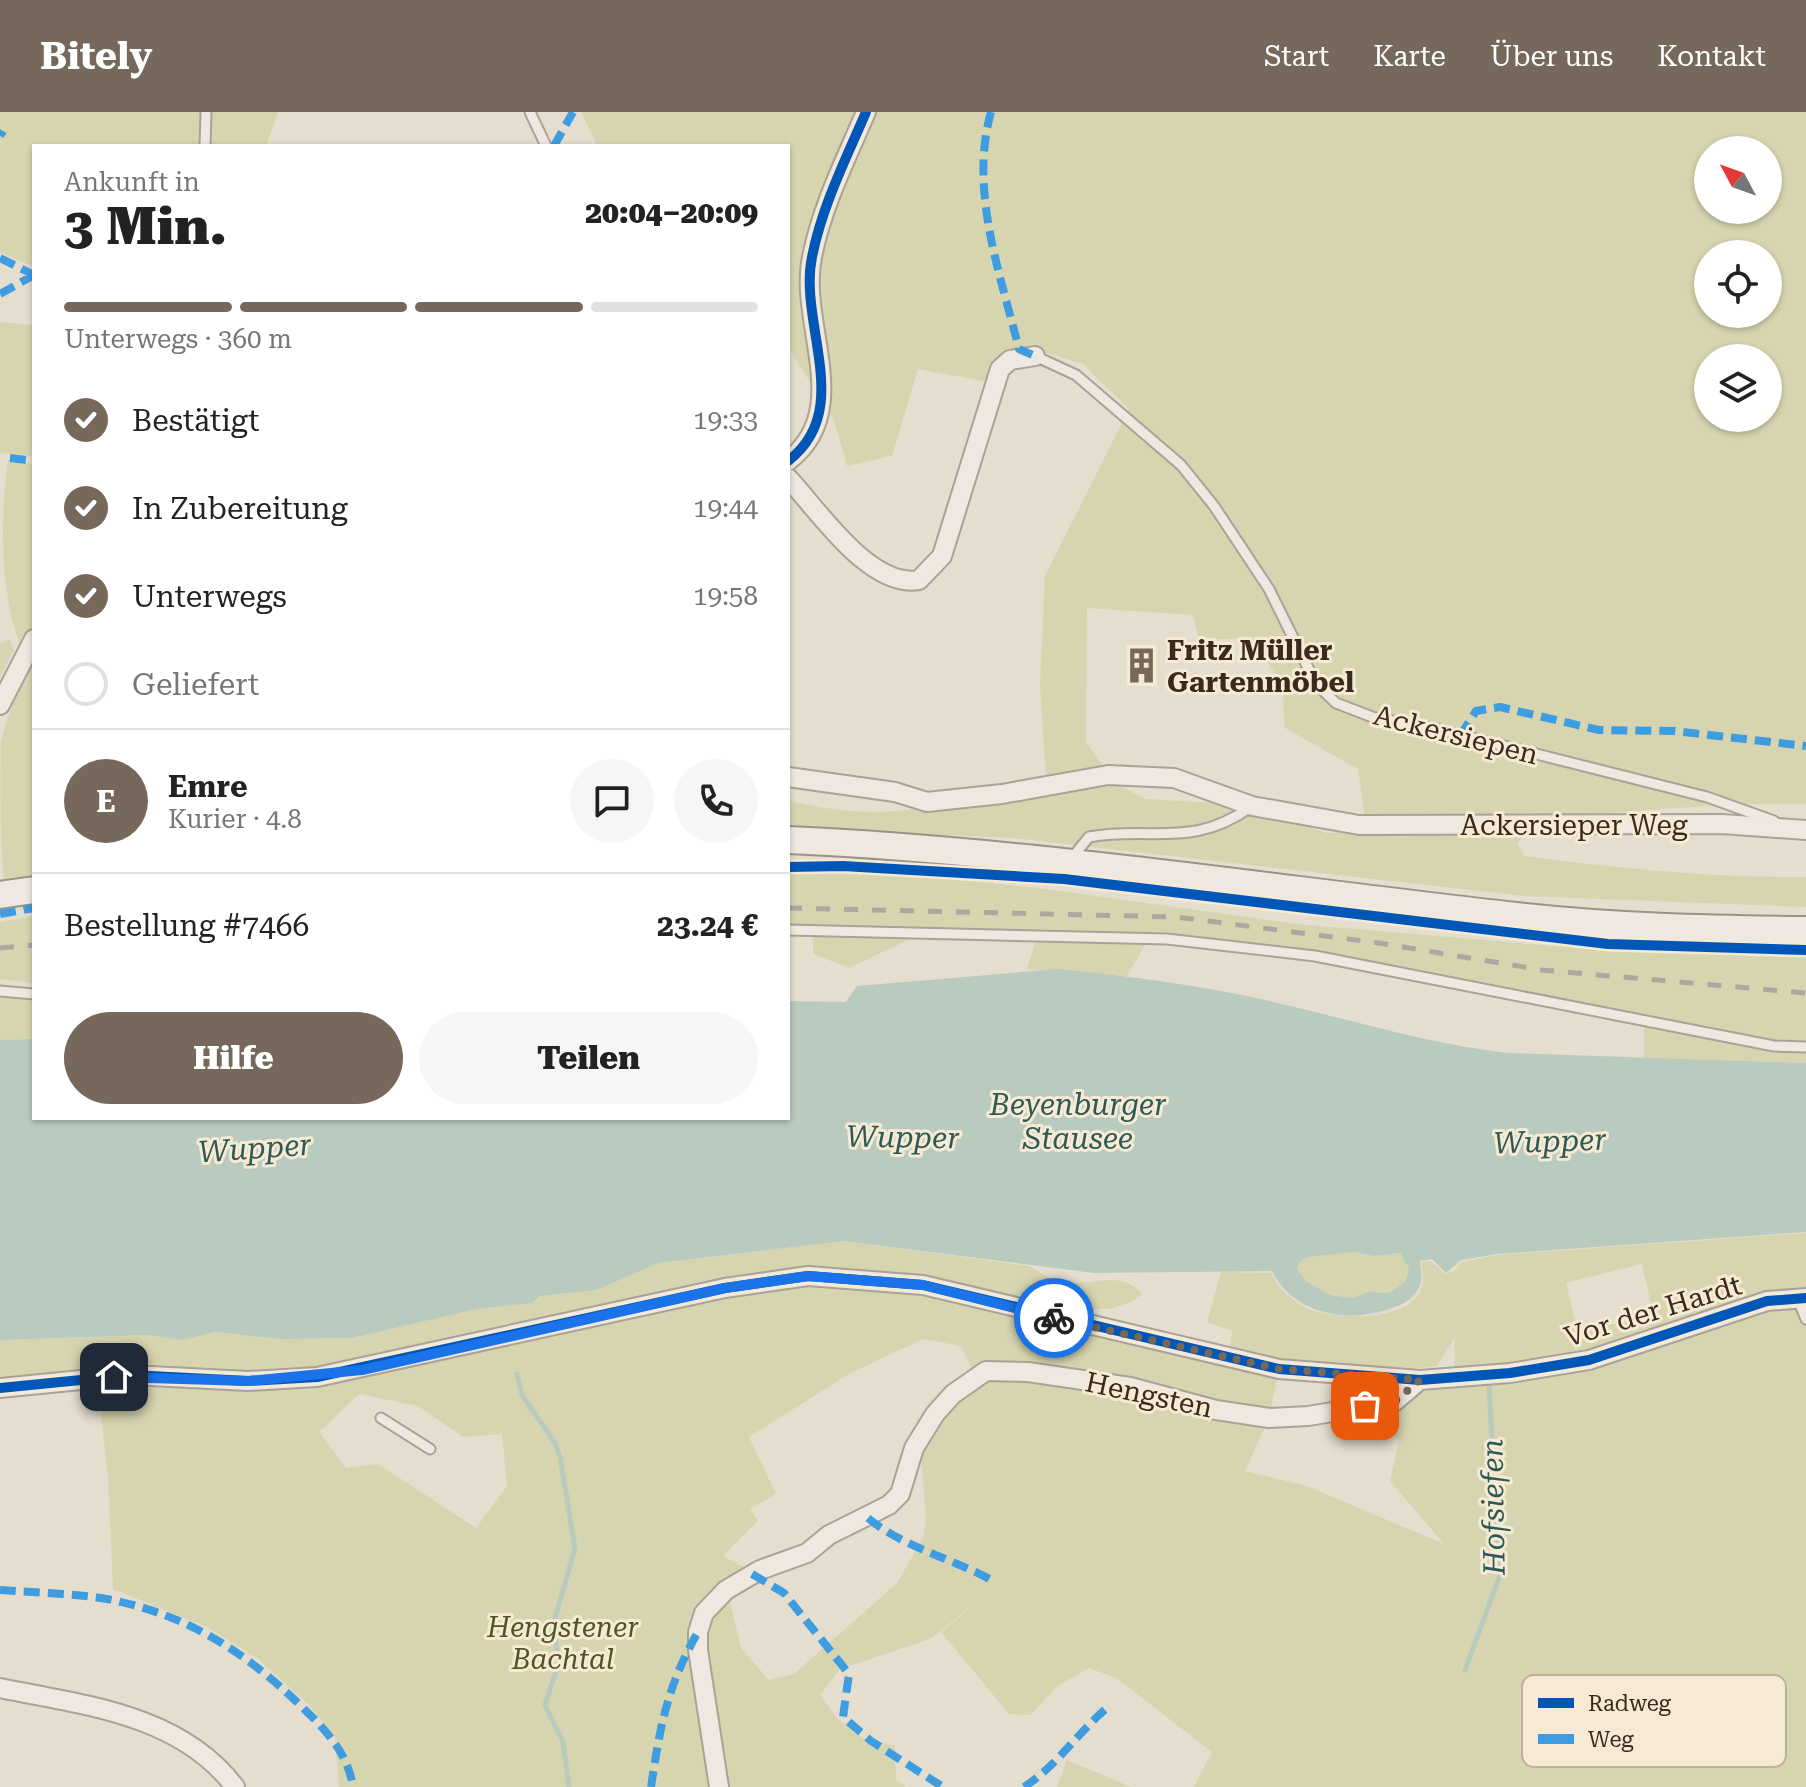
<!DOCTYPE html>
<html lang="de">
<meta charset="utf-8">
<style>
:root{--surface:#fff;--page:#f6f6f6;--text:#222;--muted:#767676;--line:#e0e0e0;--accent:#76695c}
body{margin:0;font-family:"Roboto Serif",serif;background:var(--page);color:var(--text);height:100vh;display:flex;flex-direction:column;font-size:30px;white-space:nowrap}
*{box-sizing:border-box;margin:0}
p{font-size:26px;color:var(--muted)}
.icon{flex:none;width:44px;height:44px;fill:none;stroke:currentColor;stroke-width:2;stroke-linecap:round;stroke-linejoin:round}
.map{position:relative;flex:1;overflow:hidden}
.sheet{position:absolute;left:32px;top:32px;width:758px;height:976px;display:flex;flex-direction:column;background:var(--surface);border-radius:0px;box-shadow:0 2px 6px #0004}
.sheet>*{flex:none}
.needle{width:52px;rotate:311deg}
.controls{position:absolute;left:1694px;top:24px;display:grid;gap:16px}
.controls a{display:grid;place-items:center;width:88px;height:88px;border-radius:50%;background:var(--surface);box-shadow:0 2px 6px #0004;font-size:40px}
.pin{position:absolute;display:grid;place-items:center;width:68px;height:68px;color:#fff;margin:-34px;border-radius:16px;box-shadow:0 4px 12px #0006}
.courier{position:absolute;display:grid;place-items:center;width:80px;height:80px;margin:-40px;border:6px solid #1a73e8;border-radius:50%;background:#fff;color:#222;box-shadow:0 2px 10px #0007}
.summary em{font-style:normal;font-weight:800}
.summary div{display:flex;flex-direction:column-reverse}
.summary{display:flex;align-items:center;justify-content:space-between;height:136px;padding:0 32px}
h1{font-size:52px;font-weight:800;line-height:60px}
.bar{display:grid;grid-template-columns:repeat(4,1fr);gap:12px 8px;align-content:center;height:96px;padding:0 32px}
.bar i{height:10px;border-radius:6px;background:var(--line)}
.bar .on{background:var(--accent)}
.bar p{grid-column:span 4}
.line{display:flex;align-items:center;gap:20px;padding:0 32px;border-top:2px solid var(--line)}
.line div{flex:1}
.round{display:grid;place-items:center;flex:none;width:84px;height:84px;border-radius:42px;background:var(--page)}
ol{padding:0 32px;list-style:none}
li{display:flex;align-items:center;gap:24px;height:88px}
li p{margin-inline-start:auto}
li .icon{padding:8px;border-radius:50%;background:var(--accent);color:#fff;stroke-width:4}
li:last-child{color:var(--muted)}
li i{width:44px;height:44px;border:4px solid var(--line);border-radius:50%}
.action{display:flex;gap:16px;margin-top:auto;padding:16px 32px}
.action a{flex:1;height:92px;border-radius:48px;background:var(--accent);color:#fff;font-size:32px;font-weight:800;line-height:92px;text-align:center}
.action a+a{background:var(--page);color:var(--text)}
header{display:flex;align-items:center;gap:48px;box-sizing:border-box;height:112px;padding:0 40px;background:var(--accent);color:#fff}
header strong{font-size:38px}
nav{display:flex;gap:44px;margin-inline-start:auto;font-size:28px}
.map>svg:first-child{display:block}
</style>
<header>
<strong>Bitely</strong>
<nav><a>Start</a><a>Karte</a><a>Über uns</a><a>Kontakt</a></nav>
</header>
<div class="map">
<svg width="1806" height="1675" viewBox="0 0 1806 1675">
<rect width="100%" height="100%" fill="#e5ddce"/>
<path fill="#d7d5b0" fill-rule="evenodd" d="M0,0H278L266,34H34V155L0,140Z
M581,0H1806V692H1733L1571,704L1533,716L1517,731L1524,744C1618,756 1711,766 1806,765V795L1524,784L1013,726L788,716V688C883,714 954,692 1046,667L1040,573L1045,464L1129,297L1083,252L1031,236L988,270L918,257L892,344L847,354L834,308L788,235V34H597ZM1708,38H1768V98H1708ZM1708,142H1768V202H1708ZM1708,246H1768V306H1708ZM1087,496L1193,503L1199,528L1250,526L1282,571L1285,616L1358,657L1367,720L1327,721L1233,692L1146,687L1116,672L1086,630Z
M0,210L34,213V344L1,341L0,344Z
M8,348L34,352V511L20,532C0,483 0,401 8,348Z
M9,527L14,538L0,565V532Z
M34,551V763L4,767C0,733 0,663 1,631C6,603 20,575 34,551Z
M788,749L1046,777L1297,812L1601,838L1806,841V951L1644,946V903L1332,842L1153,819L1127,864L1027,857L1037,824L921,822L849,856L813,842V824L795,812H788Z
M34,804V871L0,867V810Z
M0,882L34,884V927L0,928Z
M1806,1121V1675H1194L1212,1640L1116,1566L1089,1556L1056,1575L1031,1603L1009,1602L941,1520L962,1503L987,1473L962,1502L930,1527L840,1557L820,1583L837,1606L864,1627L895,1634L896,1668L906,1675H339L335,1625L307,1591L258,1547L209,1516L113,1477L108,1365L97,1267L0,1276V1228L146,1223L182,1228L215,1220L280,1227L352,1226L477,1197L532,1191L540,1184L597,1178L658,1151L844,1129L1030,1154C1041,1161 1051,1169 1064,1171C1093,1174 1120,1157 1142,1182L1131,1190L1110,1197H1090L1073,1210L1279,1257L1269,1306L1245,1359L1307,1374L1444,1432L1390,1369L1399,1329L1385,1309L1399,1284L1454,1266L1455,1225L1437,1254C1369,1264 1296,1252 1229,1237L1232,1219L1207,1210L1221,1160L1271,1161C1278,1176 1291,1188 1306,1196C1333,1208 1420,1212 1423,1169C1424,1163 1422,1156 1421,1150L1431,1149L1445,1162L1454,1159L1462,1150L1498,1143ZM1642,1152L1654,1206L1577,1217L1566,1171ZM923,1227L961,1234L976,1265L934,1315L921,1346L926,1407L923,1426L897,1471L794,1562L769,1568L741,1536L729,1486L747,1457L723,1444L758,1409L750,1397L776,1382L749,1325L849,1262ZM359,1282L418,1294L463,1325L502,1322L507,1374L476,1416L378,1352L346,1356L319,1320Z
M1354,1140L1374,1144L1400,1141L1409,1158L1405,1170L1389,1181L1368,1180L1352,1186L1330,1183L1306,1169L1297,1157L1299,1150L1308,1145Z
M1067,1648L1131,1675H1057Z"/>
<path fill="#b9cabf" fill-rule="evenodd" d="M1058,857C1129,864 1200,873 1269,889C1349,907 1427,932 1508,941L1806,951V1120L1498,1142L1461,1148L1446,1161L1432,1147L1420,1149C1420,1156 1423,1167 1420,1173C1415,1186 1404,1192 1392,1196C1349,1212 1294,1203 1272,1159L1094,1161L844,1129L658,1151L597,1178L540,1184L532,1191L477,1197L352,1226L280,1227L215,1220L182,1228L146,1223L0,1228V928L34,927V1006H788V889L846,890L857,874ZM1354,1140L1374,1144L1400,1141L1409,1157L1405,1170L1389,1181L1368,1180L1352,1186L1330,1183L1306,1169L1297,1157L1299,1150L1308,1145Z"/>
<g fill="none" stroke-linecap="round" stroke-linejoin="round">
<path stroke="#b9cabf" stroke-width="5" d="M517,1262L522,1283L555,1331L560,1345L575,1436L553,1513L559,1550L545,1593L563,1630L569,1675
M1465,1558L1500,1463L1489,1274"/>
<defs>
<path id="lane" d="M530,0L546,34
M205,34L206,0
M1035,244L1076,263L1181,353L1214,394L1269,477L1316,572L1336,591L1375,606L1433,616L1707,685L1774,709
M1070,748L1089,725C1151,714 1193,737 1252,694
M788,818L1167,827L1315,844L1774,934L1806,935
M0,879L34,882
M1797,1185L1806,1207
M381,1306L430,1337"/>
<path id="street" d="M788,349C855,298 798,212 812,145C822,94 846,47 866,0
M788,366C818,398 870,477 919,468L942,444L1000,257L1010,248L1035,244
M0,593L34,527
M788,665L895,680L927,690L1002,682L1108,663L1174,666L1252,694L1359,713L1722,712L1806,718
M0,1276L131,1263L248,1269L317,1265L725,1176L808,1164L923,1173L1279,1257L1420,1268L1510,1261L1589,1248L1767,1189L1806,1186
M0,1576C83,1593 180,1602 235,1675
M719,1675L698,1538V1520L704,1501L726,1478L760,1458L807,1441L829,1423L889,1393L900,1382L914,1336L935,1302L953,1282L986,1259L1028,1260L1130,1275L1216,1298L1269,1306L1308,1304L1394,1290L1420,1268"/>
<path id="secondary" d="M788,728C1033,739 1273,777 1516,804C1612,815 1709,817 1806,818
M0,783L34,778"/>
</defs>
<use href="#lane" stroke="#aaa297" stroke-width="13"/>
<use href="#street" stroke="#aaa297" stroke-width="22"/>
<use href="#secondary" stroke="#9a9286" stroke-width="30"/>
<use href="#lane" stroke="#eee8e0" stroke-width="9"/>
<use href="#street" stroke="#eee8e0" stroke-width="18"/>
<use href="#secondary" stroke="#eee8e0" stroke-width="26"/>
<path stroke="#ada7a0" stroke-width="5" stroke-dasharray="14 14" stroke-linecap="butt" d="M788,796L1176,805L1379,831L1542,858L1806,881
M0,836L34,833"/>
<path stroke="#3e9ce0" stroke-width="8" stroke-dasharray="16 8" stroke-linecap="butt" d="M991,0C969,78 1000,161 1019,237L1035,244
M0,24L3,19
M554,34L573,0
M0,146L34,163
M0,182L34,163
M10,346L34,349
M1460,624L1476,599L1500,595L1599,618L1674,619L1806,634
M0,802L34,796
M868,1406C904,1436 952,1446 993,1469
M752,1462L784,1481L849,1562L843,1605L871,1629L943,1675
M0,1478C38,1481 79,1481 117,1489C190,1505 248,1542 301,1594C325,1617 348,1641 353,1675
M651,1675C660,1615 667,1574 698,1520
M1024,1675C1057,1654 1078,1620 1108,1595"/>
<defs>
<path id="cycleway" d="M788,349C855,298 798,212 812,145C822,94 846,47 866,0
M788,755L843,754L1064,767L1608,832L1806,838
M0,1276L131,1263L248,1269L317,1265L725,1176L808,1164L923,1173L1279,1257L1420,1268L1510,1261L1589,1248L1767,1189L1806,1186"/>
</defs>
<use href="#cycleway" stroke="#f6ead4" stroke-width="15"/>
<use href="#cycleway" stroke="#0057b8" stroke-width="10"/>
</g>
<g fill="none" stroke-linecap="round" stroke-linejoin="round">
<path stroke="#76695c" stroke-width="8" stroke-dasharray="0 14.4" d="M1054,1206L1279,1257L1420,1268L1394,1290L1365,1294"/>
<path stroke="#1a73e8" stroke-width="10" d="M114,1265L248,1269L362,1258L725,1176L808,1164L923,1173L1054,1206"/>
</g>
<defs>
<symbol id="building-bare" viewBox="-9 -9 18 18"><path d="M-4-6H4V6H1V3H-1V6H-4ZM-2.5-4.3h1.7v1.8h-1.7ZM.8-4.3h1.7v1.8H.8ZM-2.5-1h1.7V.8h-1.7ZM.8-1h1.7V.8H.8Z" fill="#76695c" stroke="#f6ead4" stroke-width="2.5" paint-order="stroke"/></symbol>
</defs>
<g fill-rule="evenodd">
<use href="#building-bare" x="1116" y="528" width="51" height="51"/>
</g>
<g text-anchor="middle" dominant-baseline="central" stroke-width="6" stroke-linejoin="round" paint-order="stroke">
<g font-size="28" font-weight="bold" fill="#3a2a1e" stroke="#f6ead4" text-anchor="start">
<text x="1167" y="538">Fritz Müller<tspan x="1167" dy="32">Gartenmöbel</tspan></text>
</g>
<g font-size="28" fill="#3a2a1e" stroke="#f6ead4">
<text transform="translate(1456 623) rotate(14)">Ackersiepen</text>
<text x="1574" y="713">Ackersieper Weg</text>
<text transform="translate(1653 1199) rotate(-17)">Vor der Hardt</text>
<text transform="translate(1149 1283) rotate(12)">Hengsten</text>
</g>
<g font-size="28" font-style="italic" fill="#4e5724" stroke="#f6ead4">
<text x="563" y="1515">Hengstener<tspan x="563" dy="32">Bachtal</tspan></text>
</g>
<g font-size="30" font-style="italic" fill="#2d5a54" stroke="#f6ead4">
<text x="1078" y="992">Beyenburger<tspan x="1078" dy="34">Stausee</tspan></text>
<text transform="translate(903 1025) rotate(1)">Wupper</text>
<text transform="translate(1550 1029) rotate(-2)">Wupper</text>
<text transform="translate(255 1036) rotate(-4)">Wupper</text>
<text transform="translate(1493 1395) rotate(-91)">Hofsiefen</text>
</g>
</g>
<rect x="1522" y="1563" width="264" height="92" rx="12" fill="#f6ead4" stroke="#beb09d" stroke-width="2"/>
<rect x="1538" y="1586" width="36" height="10" fill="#0057b8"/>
<rect x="1538" y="1622" width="36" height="10" fill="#3e9ce0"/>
<g font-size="22" fill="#3a2a1e">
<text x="1588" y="1599">Radweg</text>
<text x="1588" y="1635">Weg</text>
</g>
</svg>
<div class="controls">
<a><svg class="needle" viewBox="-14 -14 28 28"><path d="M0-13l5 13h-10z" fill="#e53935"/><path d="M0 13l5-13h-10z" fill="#767676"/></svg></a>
<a><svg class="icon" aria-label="locate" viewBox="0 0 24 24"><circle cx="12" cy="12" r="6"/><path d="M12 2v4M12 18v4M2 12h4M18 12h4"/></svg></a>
<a><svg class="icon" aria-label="layers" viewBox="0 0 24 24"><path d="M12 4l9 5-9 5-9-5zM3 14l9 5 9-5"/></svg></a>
</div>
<div class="pin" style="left:1365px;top:1294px;background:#ea580c"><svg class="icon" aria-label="bag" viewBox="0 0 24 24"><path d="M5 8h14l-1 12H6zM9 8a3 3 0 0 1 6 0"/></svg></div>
<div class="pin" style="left:114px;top:1265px;background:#1f2937"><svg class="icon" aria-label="home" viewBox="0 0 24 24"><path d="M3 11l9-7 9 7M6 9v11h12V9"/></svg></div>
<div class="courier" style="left:1054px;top:1206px"><svg class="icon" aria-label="bike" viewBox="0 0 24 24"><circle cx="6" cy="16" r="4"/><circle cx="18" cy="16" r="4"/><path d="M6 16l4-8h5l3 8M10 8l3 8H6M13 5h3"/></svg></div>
<section class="sheet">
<div class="summary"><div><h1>3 Min.</h1><p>Ankunft in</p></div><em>20:04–20:09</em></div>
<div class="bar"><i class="on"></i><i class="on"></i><i class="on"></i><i></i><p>Unterwegs · 360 m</p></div>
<ol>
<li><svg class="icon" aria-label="check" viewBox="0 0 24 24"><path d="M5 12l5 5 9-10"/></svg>Bestätigt<p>19:33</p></li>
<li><svg class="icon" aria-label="check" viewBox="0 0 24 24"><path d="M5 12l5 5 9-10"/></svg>In Zubereitung<p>19:44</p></li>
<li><svg class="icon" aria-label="check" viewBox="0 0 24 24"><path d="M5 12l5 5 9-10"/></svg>Unterwegs<p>19:58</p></li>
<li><i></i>Geliefert</li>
</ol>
<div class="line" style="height:144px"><b class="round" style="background:var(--accent);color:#fff">E</b><div><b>Emre</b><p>Kurier · 4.8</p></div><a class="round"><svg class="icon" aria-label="chat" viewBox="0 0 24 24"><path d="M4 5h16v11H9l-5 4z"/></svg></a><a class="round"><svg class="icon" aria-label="phone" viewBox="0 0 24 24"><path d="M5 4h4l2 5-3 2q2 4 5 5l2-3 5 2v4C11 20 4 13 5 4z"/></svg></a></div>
<div class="line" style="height:104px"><div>Bestellung #7466</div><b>23.24 €</b></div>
<div class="action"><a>Hilfe</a><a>Teilen</a></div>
</section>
</div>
